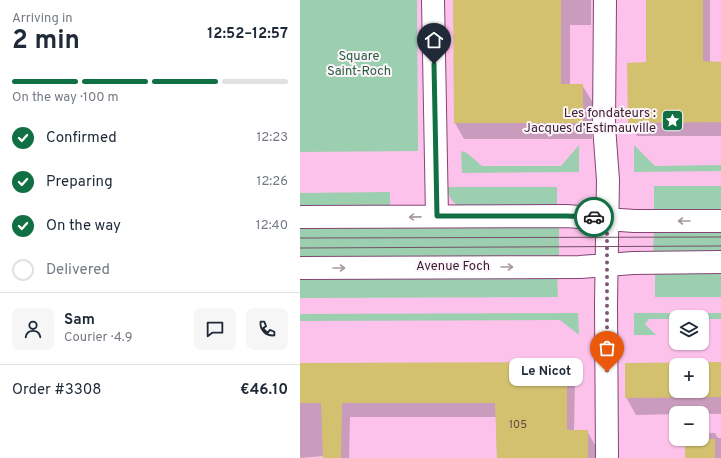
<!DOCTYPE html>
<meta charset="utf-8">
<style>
:root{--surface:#fff;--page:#f6f6f7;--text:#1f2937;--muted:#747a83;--line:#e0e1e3;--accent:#116f44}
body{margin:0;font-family:Overpass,sans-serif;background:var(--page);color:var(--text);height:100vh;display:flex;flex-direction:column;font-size:15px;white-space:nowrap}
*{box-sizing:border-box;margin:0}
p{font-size:13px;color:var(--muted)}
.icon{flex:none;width:22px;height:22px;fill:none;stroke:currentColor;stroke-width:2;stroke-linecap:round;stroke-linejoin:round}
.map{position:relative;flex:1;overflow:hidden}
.panel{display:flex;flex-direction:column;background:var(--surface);width:300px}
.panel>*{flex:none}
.buttons{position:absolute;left:369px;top:310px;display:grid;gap:8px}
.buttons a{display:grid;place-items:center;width:40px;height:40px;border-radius:8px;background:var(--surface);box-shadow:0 1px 3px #0004;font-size:20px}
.pin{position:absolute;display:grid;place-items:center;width:34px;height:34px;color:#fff;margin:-41px -17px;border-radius:50% 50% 50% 0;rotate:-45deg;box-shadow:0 0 4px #0007}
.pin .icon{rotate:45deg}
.courier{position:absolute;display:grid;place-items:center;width:40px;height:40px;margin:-20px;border:3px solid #116f44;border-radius:50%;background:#fff;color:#222;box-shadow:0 1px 5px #0007}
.bubble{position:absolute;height:28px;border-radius:8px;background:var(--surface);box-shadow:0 1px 3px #0004;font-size:13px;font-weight:700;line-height:28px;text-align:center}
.overview em{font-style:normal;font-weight:700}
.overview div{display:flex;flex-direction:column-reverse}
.overview{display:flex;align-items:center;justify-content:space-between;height:68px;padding:0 12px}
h1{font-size:26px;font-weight:700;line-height:30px}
.bar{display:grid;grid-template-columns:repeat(4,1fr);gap:6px 4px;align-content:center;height:48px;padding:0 12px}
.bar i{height:5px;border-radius:3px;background:var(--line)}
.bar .selected{background:var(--accent)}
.bar p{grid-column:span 4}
.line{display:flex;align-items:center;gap:10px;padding:0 12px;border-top:1px solid var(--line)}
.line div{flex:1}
.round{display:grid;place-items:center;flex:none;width:42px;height:42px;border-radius:8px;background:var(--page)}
ol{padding:0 12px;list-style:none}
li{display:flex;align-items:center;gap:12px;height:44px}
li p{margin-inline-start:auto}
li .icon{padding:4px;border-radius:50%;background:var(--accent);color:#fff;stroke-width:4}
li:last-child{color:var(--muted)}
li i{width:22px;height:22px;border:2px solid var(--line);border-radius:50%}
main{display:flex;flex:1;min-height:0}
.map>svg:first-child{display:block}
</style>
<main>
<section class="panel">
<div class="overview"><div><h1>2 min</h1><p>Arriving in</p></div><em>12:52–12:57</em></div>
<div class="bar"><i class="selected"></i><i class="selected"></i><i class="selected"></i><i></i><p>On the way · 100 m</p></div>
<ol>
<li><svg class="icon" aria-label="check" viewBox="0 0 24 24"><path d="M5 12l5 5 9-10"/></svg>Confirmed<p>12:23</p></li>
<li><svg class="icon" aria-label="check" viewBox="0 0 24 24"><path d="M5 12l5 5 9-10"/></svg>Preparing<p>12:26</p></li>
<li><svg class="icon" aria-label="check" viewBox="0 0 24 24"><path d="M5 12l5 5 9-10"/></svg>On the way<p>12:40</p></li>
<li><i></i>Delivered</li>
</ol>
<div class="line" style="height:72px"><a class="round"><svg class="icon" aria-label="person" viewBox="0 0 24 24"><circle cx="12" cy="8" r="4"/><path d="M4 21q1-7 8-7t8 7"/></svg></a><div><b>Sam</b><p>Courier · 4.9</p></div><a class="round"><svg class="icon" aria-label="chat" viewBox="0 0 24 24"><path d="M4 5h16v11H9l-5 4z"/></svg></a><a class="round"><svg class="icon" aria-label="phone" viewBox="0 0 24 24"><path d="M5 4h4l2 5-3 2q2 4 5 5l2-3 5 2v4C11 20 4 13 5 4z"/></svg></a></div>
<div class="line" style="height:52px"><div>Order #3308</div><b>€46.10</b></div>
</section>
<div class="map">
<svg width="421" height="458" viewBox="0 0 421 458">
<rect width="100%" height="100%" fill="#fcc2eb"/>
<path fill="#9ccfaf" d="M0,0H117L118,151L0,152Z
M279,145V172L162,173L161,151L167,153L182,166H261Z
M334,145L355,166L421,165V171L334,172Z
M354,186H421V214H354Z
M146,187H257V211L163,209C152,202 150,199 146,187Z
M90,192V211H0V193Z
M259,222V262H0V223Z
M354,226H421V257H353Z
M355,268H421V297H355Z
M257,273L258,297L0,298V275Z
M278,313L279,335L260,320L0,321V314Z
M334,313H421V319H402V317H376V319H349L345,324L356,335H334Z"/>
<path fill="#0003" fill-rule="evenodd" d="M154,0H291V25H270V85H282L292,101V139H164L155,123Z
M347,0H410V62L421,63V136H337L329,122L347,63Z
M266,363L275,378L274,431H287L295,445L296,458H197L196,417H50L49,458H24V456L0,458V364Z
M421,363V414L376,413V414L336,415L326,397V364ZM376,365H402V391H376Z
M402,433H415L418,438H421V458H386V439H402Z"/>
<path fill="#d4c16f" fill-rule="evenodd" d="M153,0H261V84H283V123H154Z
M346,0H403V61L421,62V122L328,123L327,63L346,62Z
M267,362V430H288V458H197L195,403H42L41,458H23L21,403H0V363Z
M421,362V397L325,398V363ZM376,365H402V391H376Z
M385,439H415V458H385Z"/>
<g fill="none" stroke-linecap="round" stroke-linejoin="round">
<defs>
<path id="minor" d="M133,0L137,216
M305,0L304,126L308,180L306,303L307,458
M0,217L266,216L334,221H421
M0,268L280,267L333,263L421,262"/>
</defs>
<use href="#minor" stroke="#834574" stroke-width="24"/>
<use href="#minor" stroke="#fff" stroke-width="22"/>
<path stroke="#754f6a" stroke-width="1" d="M0,238L421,237
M0,248L421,246"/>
</g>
<defs><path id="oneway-shaft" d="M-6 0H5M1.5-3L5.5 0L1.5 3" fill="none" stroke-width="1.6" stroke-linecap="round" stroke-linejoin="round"/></defs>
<g stroke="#a699a3">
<use href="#oneway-shaft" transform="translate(115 217) rotate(179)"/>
<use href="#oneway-shaft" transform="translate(384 221) rotate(180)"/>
<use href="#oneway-shaft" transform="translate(207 267)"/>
<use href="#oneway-shaft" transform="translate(39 268)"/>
</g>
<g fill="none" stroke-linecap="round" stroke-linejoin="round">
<path stroke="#7d5773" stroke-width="4" stroke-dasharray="0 7.2" d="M294,217L307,218V372"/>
<path stroke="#116f44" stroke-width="5" d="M134,64L137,216H266L294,217"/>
</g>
<defs>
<symbol id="sight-square" viewBox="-11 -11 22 22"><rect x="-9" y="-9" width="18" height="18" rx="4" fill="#116f44" stroke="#fdf5fa"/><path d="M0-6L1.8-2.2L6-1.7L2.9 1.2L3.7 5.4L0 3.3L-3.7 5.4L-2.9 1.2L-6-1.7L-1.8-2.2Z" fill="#fff"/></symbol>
</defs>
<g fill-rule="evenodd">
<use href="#sight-square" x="360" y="108" width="25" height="25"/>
</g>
<g text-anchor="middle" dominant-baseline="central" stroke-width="4" stroke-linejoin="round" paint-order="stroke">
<g font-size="11" fill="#604641">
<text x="218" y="425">105</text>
</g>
<g font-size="13" fill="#255f40" stroke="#fdf5fa">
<text x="59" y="57">Square<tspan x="59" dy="15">Saint-Roch</tspan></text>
</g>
<g font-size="13" fill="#391d32" stroke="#fdf5fa" text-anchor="end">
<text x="356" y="114">Les fondateurs :<tspan x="356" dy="15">Jacques d’Estimauville</tspan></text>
</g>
<g font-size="13" fill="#391d32" stroke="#fdf5fa">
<text x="153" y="267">Avenue Foch</text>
</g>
</g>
</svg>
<div class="buttons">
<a><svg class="icon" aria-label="layers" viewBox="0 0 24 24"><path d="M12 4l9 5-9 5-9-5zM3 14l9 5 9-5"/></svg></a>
<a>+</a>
<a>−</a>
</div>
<div class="pin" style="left:307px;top:372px;background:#ea580c"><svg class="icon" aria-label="bag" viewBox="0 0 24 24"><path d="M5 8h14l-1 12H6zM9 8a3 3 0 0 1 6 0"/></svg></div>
<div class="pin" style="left:134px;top:64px;background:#1f2937"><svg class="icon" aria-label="home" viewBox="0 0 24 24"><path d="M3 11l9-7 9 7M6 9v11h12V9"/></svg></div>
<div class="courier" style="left:294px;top:217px"><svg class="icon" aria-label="car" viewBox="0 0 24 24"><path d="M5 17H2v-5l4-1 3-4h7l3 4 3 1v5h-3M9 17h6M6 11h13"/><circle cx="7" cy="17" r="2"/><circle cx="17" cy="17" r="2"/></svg></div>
<div class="bubble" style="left:209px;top:358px;width:74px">Le Nicot</div>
</div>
</main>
